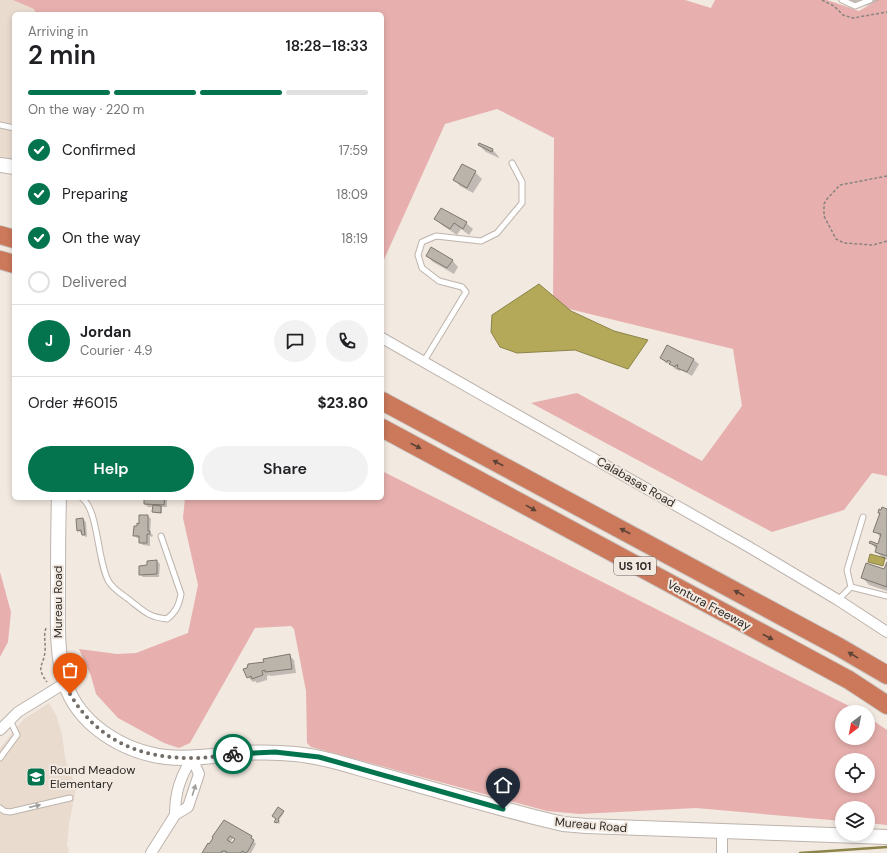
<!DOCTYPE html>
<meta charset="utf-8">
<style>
:root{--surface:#fff;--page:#f2f2f2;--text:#202124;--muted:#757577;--line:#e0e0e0;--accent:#04744e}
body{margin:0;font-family:"DM Sans",sans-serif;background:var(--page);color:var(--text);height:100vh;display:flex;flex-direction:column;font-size:15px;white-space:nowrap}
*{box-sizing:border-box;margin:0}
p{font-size:13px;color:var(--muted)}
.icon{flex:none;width:22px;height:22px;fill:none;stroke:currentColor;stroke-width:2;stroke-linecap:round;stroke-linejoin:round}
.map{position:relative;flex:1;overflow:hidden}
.sheet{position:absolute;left:12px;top:12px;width:372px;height:488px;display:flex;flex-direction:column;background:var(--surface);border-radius:6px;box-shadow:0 2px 6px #0003}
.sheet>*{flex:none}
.needle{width:26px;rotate:212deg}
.tools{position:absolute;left:835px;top:705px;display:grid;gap:8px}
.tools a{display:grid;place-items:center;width:40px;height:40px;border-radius:50%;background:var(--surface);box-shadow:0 2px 6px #0003;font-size:20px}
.pin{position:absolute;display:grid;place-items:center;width:34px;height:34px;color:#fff;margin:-41px -17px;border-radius:50% 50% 50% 0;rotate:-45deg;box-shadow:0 0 4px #0007}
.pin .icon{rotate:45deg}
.courier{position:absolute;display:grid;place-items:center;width:40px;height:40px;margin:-20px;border:3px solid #04744e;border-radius:50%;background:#fff;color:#222;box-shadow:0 1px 5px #0007}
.headline em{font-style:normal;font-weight:600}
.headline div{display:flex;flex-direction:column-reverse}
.headline{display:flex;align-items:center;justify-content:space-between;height:68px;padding:0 16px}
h1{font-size:26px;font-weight:600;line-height:30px}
.bar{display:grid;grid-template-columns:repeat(4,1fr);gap:6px 4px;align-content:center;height:48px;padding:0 16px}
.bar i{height:5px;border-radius:3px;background:var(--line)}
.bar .active{background:var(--accent)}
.bar p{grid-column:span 4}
.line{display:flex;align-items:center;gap:10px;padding:0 16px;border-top:1px solid var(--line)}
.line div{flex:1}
.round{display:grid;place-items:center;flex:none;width:42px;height:42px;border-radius:21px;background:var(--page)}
ol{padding:0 16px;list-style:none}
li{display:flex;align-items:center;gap:12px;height:44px}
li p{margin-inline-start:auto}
li .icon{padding:4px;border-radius:50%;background:var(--accent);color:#fff;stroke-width:4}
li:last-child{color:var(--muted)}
li i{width:22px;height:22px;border:2px solid var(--line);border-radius:50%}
.button{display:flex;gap:8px;margin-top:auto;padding:8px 16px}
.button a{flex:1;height:46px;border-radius:24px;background:var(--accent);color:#fff;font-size:16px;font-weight:600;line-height:46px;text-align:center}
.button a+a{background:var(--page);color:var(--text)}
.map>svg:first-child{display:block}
</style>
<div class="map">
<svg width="887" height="853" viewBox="0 0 887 853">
<rect width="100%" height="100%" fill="#f2e9e1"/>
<path fill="#eadbcf" d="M0,0H13L34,9L36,14H14V163L0,162Z
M49,703L56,715L62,734L65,757L69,772L74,781L76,789L69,824L67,847H69L68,853H0V748L24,719Z"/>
<path fill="#e7b0ae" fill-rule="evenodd" d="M13,0H685L711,8L715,0H827L859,11L878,0H887V476L872,473L844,510L772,532L531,403L577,393L702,461L742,406L733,349L553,305L554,138L497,109L445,124L382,264V14H36L34,9Z
M382,471L855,709L860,712H842V738H868V717L887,730V825L868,823V808H842V821L696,808L580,814L547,811L311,747L307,743L306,691L294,629L291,626L255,628L190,743L179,748L164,743L118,718L96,694L91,676L79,649L117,654L136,653L188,633L198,585L183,518L185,498H382ZM842,760H868V786H842Z
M0,572L11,612L8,642L0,657Z"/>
<path fill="#b4a958" stroke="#8c8349" d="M539,284L571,311L614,331L648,340L628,369L575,350L517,353L500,347L491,332L492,315Z
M870,554L885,558L883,566L868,562Z"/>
<path fill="#0003" fill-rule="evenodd" d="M847,0H879L869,5L861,6Z
M480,144L493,150L499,157V158L486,152L479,145Z
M475,172L482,179L473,193L460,186L454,179Z
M436,219L466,223L473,229L469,235L461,229L457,235L442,225Z
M427,256L452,260L458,267L454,274L433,262Z
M668,346L694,360L699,364L692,376L681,370L680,371L675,369L672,365L666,363L661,358Z
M145,498H165L167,500V507H162V513H155L154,507H148L145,504Z
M887,510V560L883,558L876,552L877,550L871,543L878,545L881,538L875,531L880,514L879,512Z
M148,516L151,519L150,533L153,535L152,537L150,536V546L143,545L140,542V538H137L134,535L140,525Z
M83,519L86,522L87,537H86L83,533H81L78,530Z
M157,561L160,564L159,577H143L140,574L149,566L148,562Z
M887,565V591L869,585L863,578L885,571Z
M289,655L294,660L296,673L271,676L269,675L267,676V680L257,683L255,681L253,682L248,677V669Z
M278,809L284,813L278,821L280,822L279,824L276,821Z
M218,830L251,837L256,844L251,853H203L210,846ZM233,838L236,840L232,845L230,843Z"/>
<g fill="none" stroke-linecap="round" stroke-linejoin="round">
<path stroke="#8c8349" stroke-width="2.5" d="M800,853L887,847"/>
</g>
<path fill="#bab4ab" stroke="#7e7970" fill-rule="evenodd" d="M479,143L493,149L492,152L478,145Z
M462,164L476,171L467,188L453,180Z
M441,208L467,222L463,229L454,223L450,229L434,219Z
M431,247L453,260L447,268L426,256Z
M667,345L694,359L687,372L677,368L678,365H676L675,367L669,364L671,362L668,360L667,362L660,358Z
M144,498H165L164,505L144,504Z
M153,505L161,506V513L152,512Z
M882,507L887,509V556L875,552L877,546L869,543L870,541L878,544L881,534L873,532L880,513H878L879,509L881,510Z
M139,515H148V531H150V534H147V543H139V536H133L134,526H137V523L139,524Z
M83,518L85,535H82L81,530L77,531L76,519Z
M157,560V574L139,575V566L147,565V561Z
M887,562V587L861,578L866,563L884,569Z
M290,654L292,669L265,672V670L262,671L263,675L252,679L251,676L247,678L243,669L247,668L248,664L264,662L263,659Z
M278,807L284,811L278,819L279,821L277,823L274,822L276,819L272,816Z
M224,820L252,836L251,838L254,840L248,851L246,853L242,851L241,853H226L227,852L225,851H222L221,853H202L208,843L209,844L213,838L212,837ZM230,836L235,839L232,843L227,840Z"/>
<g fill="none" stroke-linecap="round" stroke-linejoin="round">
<defs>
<path id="lane" d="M842,0L855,6L870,0
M0,125L14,128
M424,361L466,292L462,287L439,281L422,268L418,255L422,242L436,236L481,241L497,233L522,203V182L512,163
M82,498C99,511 97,562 109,582C114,590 125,596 132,602C146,613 150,617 167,619C176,612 179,605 181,594L161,536
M851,587L847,570L863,517
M838,600L851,587L887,596
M0,758L17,735L10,720
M0,808L4,811L10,812L70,798"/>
<path id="street" d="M382,338L749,547L838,600L887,632
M0,730L18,712L65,683
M175,815C175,793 180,777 192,758
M151,853L175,815L188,807L199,774L192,758
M722,853V831"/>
<path id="secondary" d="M0,165L14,167
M59,498C58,528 58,558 58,589C58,619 56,652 65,682C78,725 124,752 166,757C192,760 217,755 242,753C260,752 277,752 295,754C326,757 356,768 386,776C435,790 484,804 534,817L563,824L586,826L887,837"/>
<path id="highway" d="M0,235L14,239
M0,260L14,264
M382,401L839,647L887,675
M382,428L849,680L887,705"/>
</defs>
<use href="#lane" stroke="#bdb4ad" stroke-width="7"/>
<use href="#street" stroke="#bdb4ad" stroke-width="12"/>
<use href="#secondary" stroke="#bdb4ad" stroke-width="16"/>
<use href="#highway" stroke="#c9c8c7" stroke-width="20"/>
<path stroke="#89837d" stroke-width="1.5" stroke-dasharray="3 2" stroke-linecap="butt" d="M822,0L834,6L843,15L853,18L887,12
M887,176L840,185L827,199L824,204V216L836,239L844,243L873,245L887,241
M46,628C43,636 46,643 45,651C44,666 35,666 47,682"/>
<use href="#lane" stroke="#fff" stroke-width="5"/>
<use href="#street" stroke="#fff" stroke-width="10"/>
<use href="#secondary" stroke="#fff" stroke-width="14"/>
<use href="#highway" stroke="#cb795a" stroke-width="18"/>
</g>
<defs><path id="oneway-solid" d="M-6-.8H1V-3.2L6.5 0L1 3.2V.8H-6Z"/></defs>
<g fill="#5d4236">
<use href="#oneway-solid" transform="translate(416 446) rotate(28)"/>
<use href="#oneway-solid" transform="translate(498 463) rotate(-152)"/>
<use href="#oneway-solid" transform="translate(531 508) rotate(29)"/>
<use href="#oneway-solid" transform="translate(625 531) rotate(-152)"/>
<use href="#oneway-solid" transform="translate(739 593) rotate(-152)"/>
<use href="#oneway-solid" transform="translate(768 637) rotate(28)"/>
<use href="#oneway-solid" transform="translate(853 655) rotate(-149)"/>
</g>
<g fill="#a19f9e">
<use href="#oneway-solid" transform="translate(194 790) rotate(-73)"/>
<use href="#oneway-solid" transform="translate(35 806) rotate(-13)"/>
</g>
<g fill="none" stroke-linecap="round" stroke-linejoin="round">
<path stroke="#736d68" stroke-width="4" stroke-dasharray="0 7.2" d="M70,694C97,740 139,758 191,758C205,759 219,755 233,754"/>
<path stroke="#04744e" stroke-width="5" d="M233,754L275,752L319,757L503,809"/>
</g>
<defs>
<symbol id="school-square" viewBox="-11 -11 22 22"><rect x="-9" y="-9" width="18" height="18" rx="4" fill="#04744e" stroke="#f2e9e1"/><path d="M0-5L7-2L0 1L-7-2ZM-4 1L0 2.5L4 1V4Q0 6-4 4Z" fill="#fff"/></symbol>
</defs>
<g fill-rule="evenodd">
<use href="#school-square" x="25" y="766" width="22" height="22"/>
</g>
<g text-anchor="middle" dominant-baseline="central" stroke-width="4" stroke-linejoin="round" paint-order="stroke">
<rect fill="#f2e9e1" stroke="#69635f" stroke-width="1" x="614" y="557" width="42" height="18" rx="3"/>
<g font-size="11" font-weight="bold" fill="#2e2a27">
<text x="635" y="566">US 101</text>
</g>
<g font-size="12" fill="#2e2a27" stroke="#f2e9e1">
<text transform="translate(636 482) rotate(30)">Calabasas Road</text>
<text transform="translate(58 602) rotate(-90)">Mureau Road</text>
<text transform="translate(709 605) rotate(28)">Ventura Freeway</text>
<text transform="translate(591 825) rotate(5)">Mureau Road</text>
</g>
<g font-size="12" fill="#2e2a27" stroke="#f2e9e1" text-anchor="start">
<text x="50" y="770">Round Meadow<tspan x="50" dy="14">Elementary</tspan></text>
</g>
</g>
</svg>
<div class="tools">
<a><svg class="needle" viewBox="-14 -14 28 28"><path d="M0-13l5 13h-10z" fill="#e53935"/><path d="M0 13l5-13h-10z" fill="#757577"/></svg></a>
<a><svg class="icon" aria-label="locate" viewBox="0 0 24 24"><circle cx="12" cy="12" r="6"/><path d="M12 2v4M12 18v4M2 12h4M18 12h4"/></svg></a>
<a><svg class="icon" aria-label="layers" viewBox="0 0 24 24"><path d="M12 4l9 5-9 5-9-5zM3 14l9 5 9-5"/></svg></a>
</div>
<div class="pin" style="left:70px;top:694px;background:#ea580c"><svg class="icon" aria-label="bag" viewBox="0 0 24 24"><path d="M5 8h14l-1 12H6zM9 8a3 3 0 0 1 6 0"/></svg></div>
<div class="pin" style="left:503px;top:809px;background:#1f2937"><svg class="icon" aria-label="home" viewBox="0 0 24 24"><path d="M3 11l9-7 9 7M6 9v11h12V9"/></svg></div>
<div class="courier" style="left:233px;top:754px"><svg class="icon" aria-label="bike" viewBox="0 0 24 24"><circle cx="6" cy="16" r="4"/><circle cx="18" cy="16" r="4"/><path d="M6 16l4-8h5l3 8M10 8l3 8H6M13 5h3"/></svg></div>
<section class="sheet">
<div class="headline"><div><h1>2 min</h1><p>Arriving in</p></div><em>18:28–18:33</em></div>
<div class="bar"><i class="active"></i><i class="active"></i><i class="active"></i><i></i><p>On the way · 220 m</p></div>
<ol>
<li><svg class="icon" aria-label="check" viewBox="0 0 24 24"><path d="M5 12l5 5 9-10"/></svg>Confirmed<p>17:59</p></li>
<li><svg class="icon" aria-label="check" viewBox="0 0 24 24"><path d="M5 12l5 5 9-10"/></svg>Preparing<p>18:09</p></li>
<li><svg class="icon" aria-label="check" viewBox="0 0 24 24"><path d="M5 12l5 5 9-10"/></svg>On the way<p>18:19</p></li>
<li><i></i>Delivered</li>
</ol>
<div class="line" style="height:72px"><b class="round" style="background:var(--accent);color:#fff">J</b><div><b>Jordan</b><p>Courier · 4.9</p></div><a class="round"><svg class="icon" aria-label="chat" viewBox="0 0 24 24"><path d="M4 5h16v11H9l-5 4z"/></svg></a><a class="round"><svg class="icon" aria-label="phone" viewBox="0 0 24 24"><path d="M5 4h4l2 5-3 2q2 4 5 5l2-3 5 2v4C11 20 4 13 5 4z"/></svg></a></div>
<div class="line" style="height:52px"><div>Order #6015</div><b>$23.80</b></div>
<div class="button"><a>Help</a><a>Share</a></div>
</section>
</div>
